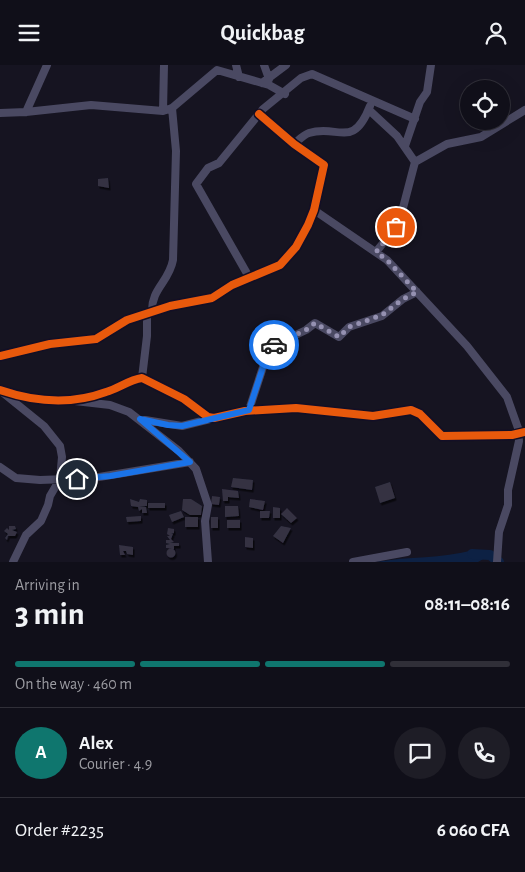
<!DOCTYPE html>
<meta charset="utf-8">
<style>
:root{--surface:#100f19;--page:#1e1d26;--text:#f1f3f6;--muted:#9c9ca2;--line:#302f38;--accent:#0f766e}
body{margin:0;font-family:"Alegreya Sans",sans-serif;background:var(--page);color:var(--text);height:100vh;display:flex;flex-direction:column;font-size:19px;white-space:nowrap}
*{box-sizing:border-box;margin:0}
p{font-size:16px;color:var(--muted)}
.icon{flex:none;width:28px;height:28px;fill:none;stroke:currentColor;stroke-width:2;stroke-linecap:round;stroke-linejoin:round}
.map{position:relative;height:497px;overflow:hidden}
.details{display:flex;flex-direction:column;background:var(--surface);flex:1}
.details>*{flex:none}
.controls{position:absolute;left:460px;top:15px;display:grid;gap:10px}
.controls a{display:grid;place-items:center;width:50px;height:50px;border-radius:50%;background:var(--surface);box-shadow:0 5px 20px #0002,0 0 0 1px var(--line);font-size:25px}
.pin{position:absolute;display:grid;place-items:center;width:42px;height:42px;color:#fff;margin:-21px;border:2px solid #fff;border-radius:50%;box-shadow:0 1px 5px #0007}
.courier{position:absolute;display:grid;place-items:center;width:50px;height:50px;margin:-25px;border:4px solid #1a73e8;border-radius:50%;background:#fff;color:#222;box-shadow:0 1px 6px #0007}
.headline em{font-style:normal;font-weight:700}
.headline div{display:flex;flex-direction:column-reverse}
.headline{display:flex;align-items:center;justify-content:space-between;height:85px;padding:0 15px}
h1{font-size:32px;font-weight:700;line-height:38px}
.bar{display:grid;grid-template-columns:repeat(4,1fr);gap:8px 5px;align-content:center;height:60px;padding:0 15px}
.bar i{height:6px;border-radius:4px;background:var(--line)}
.bar .on{background:var(--accent)}
.bar p{grid-column:span 4}
.line{display:flex;align-items:center;gap:12px;padding:0 15px;border-top:1px solid var(--line)}
.line div{flex:1}
.round{display:grid;place-items:center;flex:none;width:52px;height:52px;border-radius:26px;background:var(--page)}
header{display:flex;justify-content:space-between;align-items:center;height:65px;padding:0 15px;background:var(--surface);font-size:22px;font-weight:700}
.map>svg:first-child{display:block}
</style>
<header><svg class="icon" aria-label="menu" viewBox="0 0 24 24"><path d="M4 6h16M4 12h16M4 18h16"/></svg>Quickbag<svg class="icon" aria-label="person" viewBox="0 0 24 24"><circle cx="12" cy="8" r="4"/><path d="M4 21q1-7 8-7t8 7"/></svg></header>
<div class="map">
<svg width="525" height="497" viewBox="0 0 525 497">
<defs>
<filter id="shadow"><feDropShadow dx="1.5" dy="2.5" stdDeviation="0" flood-color="#0009"/></filter>
</defs>
<rect width="100%" height="100%" fill="#161421"/>
<path fill="#0d2144" d="M474,485H482L485,493L478,497H376C410,491 440,494 474,485Z"/>
<g fill="none" stroke-linecap="round" stroke-linejoin="round">
<path stroke="#0d2144" stroke-width="10" d="M472,489L490,490L499,497"/>
</g>
<path fill="#343243" filter="url(#shadow)" d="M108,113L109,123L98,121V114Z
M233,413L253,415L252,425L231,422Z
M390,417L395,433L380,438L375,422Z
M222,424L238,426L239,433L228,432V436H223Z
M212,431L220,432L219,440L211,439Z
M130,434L139,437L140,434L147,435V441H139L146,442L147,448H142V444L139,446L138,442L131,441Z
M183,434H191L202,441L201,450H190L182,445Z
M250,434L265,436L263,445L249,442Z
M148,438H165V443H148Z
M225,441H238L239,451L225,452Z
M273,442L280,443V453H273Z
M287,443L297,453L291,458L281,449Z
M181,446L184,452L172,457L169,450Z
M260,446H270L269,453H260Z
M141,451V456L127,457L126,452Z
M185,452H198V462H185Z
M211,452H218V463H211Z
M227,455H240V463H227Z
M9,461H15L16,464L12,465L17,467L15,471H8L7,475L5,473L8,469L4,466L7,463L9,465Z
M281,461L291,463L283,478L273,471Z
M168,463L174,464V468L171,469H173L171,474L174,477L170,478H179V481H174V484L166,483V480L170,479L166,478V475H170L167,471H170L167,469Z
M245,472L253,473V483L245,482Z
M119,480L133,482V490L127,489L126,486H123L125,490H120Z
M166.5 488a4.5 4.5 0 1 1 9 0a4.5 4.5 0 1 1-9 0Z"/>
<g fill="none" stroke-linecap="round" stroke-linejoin="round">
<path stroke="#4a4962" stroke-width="8" d="M236,0L239,12
M264,0L269,14
M262,18L286,0
M369,45L397,71L415,97L399,158L376,187
M163,46L164,0
M26,47L47,0
M0,48L26,47L91,40L163,46L172,43L217,5L269,20L285,29
M294,79C299,75 303,70 309,68C338,59 353,85 370,41
M405,81L420,37L427,27L431,0
M415,97L447,79L481,72L525,45
M314,145L387,195L467,281L507,332L518,363L519,376L508,425V440L499,467L497,497
M249,212L196,119L208,103L219,98L263,44L301,13L312,9L415,54
M152,247C151,224 169,217 173,195L176,86L172,43
M0,291L50,279L96,274L127,255L170,241L212,233L232,220L280,200L296,182L308,160L314,145L324,100L294,79L259,49
M142,313L147,271V248
M0,325C35,337 71,340 106,327C119,323 129,315 142,313L184,334L208,352L214,353L245,346L296,343L373,351L411,345L420,349L442,371L512,370L525,367
M2,327L44,361L60,381L62,392L60,414L50,431L48,440L41,456L26,470L13,497
M75,336L110,340L129,347L179,386L196,404L208,440L205,456L208,497
M249,345L264,299L273,281L306,265L315,258L339,272L349,262L382,251L403,234L417,227
M145,355L182,361L214,353
M0,402L16,413L40,415L93,413L190,397
M353,497L407,487"/>
<defs>
<path id="cycleway" d="M0,291L50,279L96,274L127,255L170,241L212,233L232,220L280,200L296,182L308,160L314,145L324,100L294,79L259,49
M0,325C35,337 71,340 106,327C119,323 129,315 142,313L184,334L208,352L214,353L245,346L296,343L373,351L411,345L420,349L442,371L512,370L525,367"/>
</defs>
<use href="#cycleway" stroke="#130f26" stroke-width="11"/>
<use href="#cycleway" stroke="#e8590c" stroke-width="8"/>
</g>
<g fill="none" stroke-linecap="round" stroke-linejoin="round">
<path stroke="#9591b1" stroke-width="5" stroke-dasharray="0 9" d="M274,280L306,265L315,258L339,272L349,262L382,250L403,234L417,227L387,195L376,187L396,162"/>
<path stroke="#1a73e8" stroke-width="6" d="M77,414L110,411L190,397L140,354L168,360L182,361L249,345L264,299L274,280"/>
</g>
</svg>
<div class="controls">
<a><svg class="icon" aria-label="locate" viewBox="0 0 24 24"><circle cx="12" cy="12" r="6"/><path d="M12 2v4M12 18v4M2 12h4M18 12h4"/></svg></a>
</div>
<div class="pin" style="left:396px;top:162px;background:#ea580c"><svg class="icon" aria-label="bag" viewBox="0 0 24 24"><path d="M5 8h14l-1 12H6zM9 8a3 3 0 0 1 6 0"/></svg></div>
<div class="pin" style="left:77px;top:414px;background:#1f2937"><svg class="icon" aria-label="home" viewBox="0 0 24 24"><path d="M3 11l9-7 9 7M6 9v11h12V9"/></svg></div>
<div class="courier" style="left:274px;top:280px"><svg class="icon" aria-label="car" viewBox="0 0 24 24"><path d="M5 17H2v-5l4-1 3-4h7l3 4 3 1v5h-3M9 17h6M6 11h13"/><circle cx="7" cy="17" r="2"/><circle cx="17" cy="17" r="2"/></svg></div>
</div>
<section class="details">
<div class="headline"><div><h1>3 min</h1><p>Arriving in</p></div><em>08:11–08:16</em></div>
<div class="bar"><i class="on"></i><i class="on"></i><i class="on"></i><i></i><p>On the way · 460 m</p></div>
<div class="line" style="height:90px"><b class="round" style="background:var(--accent);color:#fff">A</b><div><b>Alex</b><p>Courier · 4.9</p></div><a class="round"><svg class="icon" aria-label="chat" viewBox="0 0 24 24"><path d="M4 5h16v11H9l-5 4z"/></svg></a><a class="round"><svg class="icon" aria-label="phone" viewBox="0 0 24 24"><path d="M5 4h4l2 5-3 2q2 4 5 5l2-3 5 2v4C11 20 4 13 5 4z"/></svg></a></div>
<div class="line" style="height:65px"><div>Order #2235</div><b>6 060 CFA</b></div>
</section>
